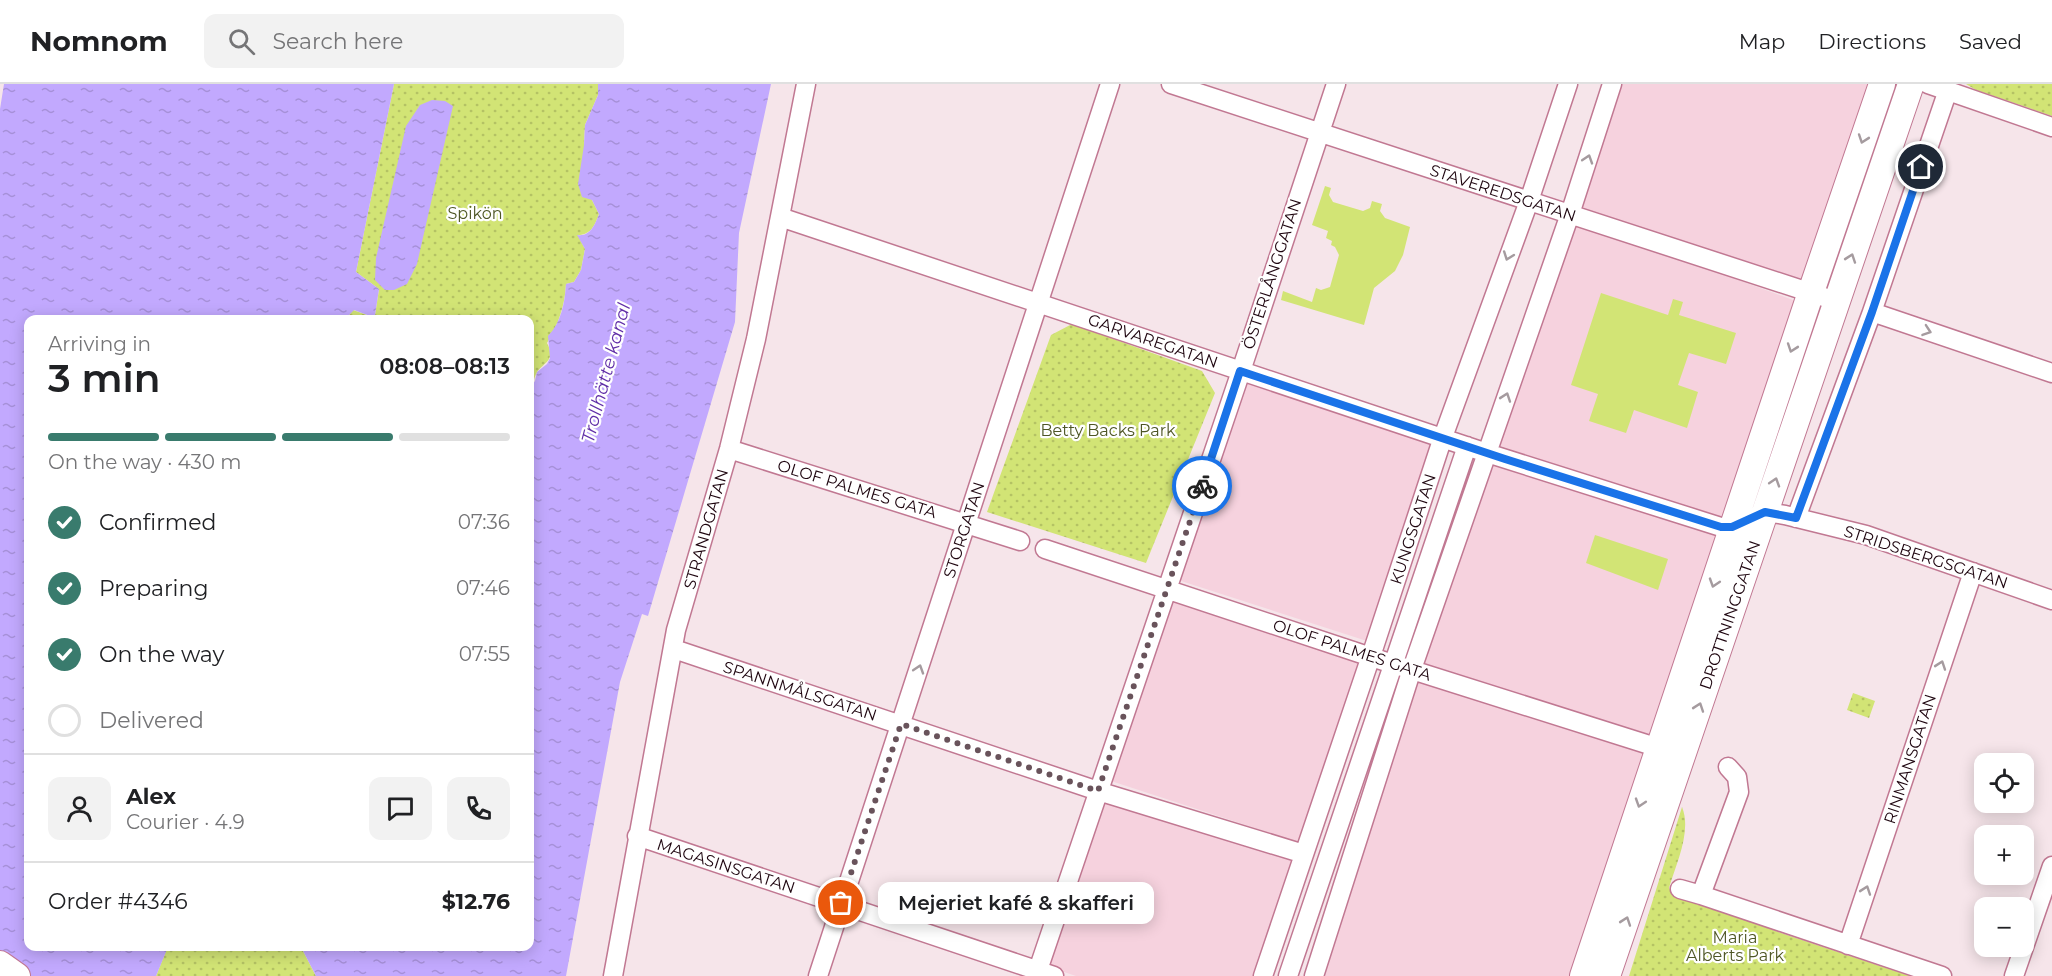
<!DOCTYPE html>
<meta charset="utf-8">
<style>
:root{--surface:#fff;--page:#f2f2f2;--text:#202124;--muted:#757577;--line:#e0e0e0;--accent:#397b6d}
body{margin:0;font-family:Montserrat,sans-serif;background:var(--page);color:var(--text);height:100vh;display:flex;flex-direction:column;font-size:22px;white-space:nowrap}
*{box-sizing:border-box;margin:0}
p{font-size:20px;color:var(--muted)}
.icon{flex:none;width:33px;height:33px;fill:none;stroke:currentColor;stroke-width:2;stroke-linecap:round;stroke-linejoin:round}
.map{position:relative;flex:1;overflow:hidden}
.side{position:absolute;left:24px;top:231px;width:510px;height:636px;display:flex;flex-direction:column;background:var(--surface);border-radius:12px;box-shadow:0 3px 15px #0003}
.side>*{flex:none}
.tools{position:absolute;left:1974px;top:669px;display:grid;gap:12px}
.tools a{display:grid;place-items:center;width:60px;height:60px;border-radius:12px;background:var(--surface);box-shadow:0 3px 15px #0003;font-size:30px}
.pin{position:absolute;display:grid;place-items:center;width:51px;height:51px;color:#fff;margin:-26px;border:3px solid #fff;border-radius:50%;box-shadow:0 2px 6px #0007}
.courier{position:absolute;display:grid;place-items:center;width:60px;height:60px;margin:-30px;border:4px solid #1a73e8;border-radius:50%;background:#fff;color:#222;box-shadow:0 2px 8px #0007}
.bubble{position:absolute;height:42px;border-radius:12px;background:var(--surface);box-shadow:0 3px 15px #0003;font-size:20px;font-weight:600;line-height:42px;text-align:center}
.headline em{font-style:normal;font-weight:600}
.headline div{display:flex;flex-direction:column-reverse}
.headline{display:flex;align-items:center;justify-content:space-between;height:102px;padding:0 24px}
h1{font-size:39px;font-weight:600;line-height:45px}
.bar{display:grid;grid-template-columns:repeat(4,1fr);gap:9px 6px;align-content:center;height:72px;padding:0 24px}
.bar i{height:8px;border-radius:4px;background:var(--line)}
.bar .selected{background:var(--accent)}
.bar p{grid-column:span 4}
.line{display:flex;align-items:center;gap:15px;padding:0 24px;border-top:2px solid var(--line)}
.line div{flex:1}
.round{display:grid;place-items:center;flex:none;width:63px;height:63px;border-radius:12px;background:var(--page)}
ol{padding:0 24px;list-style:none}
li{display:flex;align-items:center;gap:18px;height:66px}
li p{margin-inline-start:auto}
li .icon{padding:6px;border-radius:50%;background:var(--accent);color:#fff;stroke-width:4}
li:last-child{color:var(--muted)}
li i{width:33px;height:33px;border:3px solid var(--line);border-radius:50%}
header{display:flex;align-items:center;gap:36px;box-sizing:border-box;height:84px;padding:0 30px;background:var(--surface);border-bottom:2px solid var(--line)}
header strong{font-size:28px}
nav{display:flex;gap:33px;margin-inline-start:auto;font-size:21px}
.search{width:420px;height:54px;background:var(--page);display:flex;align-items:center;gap:15px;box-sizing:border-box;padding:0 21px;border-radius:12px;color:var(--muted);font-size:22px}
.map>svg:first-child{display:block}
</style>
<header>
<strong>Nomnom</strong>
<div class="search"><svg class="icon" aria-label="search" viewBox="0 0 24 24"><circle cx="10" cy="10" r="6"/><path d="M15 15l6 6"/></svg>Search here</div>
<nav><a>Map</a><a>Directions</a><a>Saved</a></nav>
</header>
<div class="map">
<svg width="2052" height="892" viewBox="0 0 2052 892">
<defs>
<pattern id="grass-dots" width="8" height="8" patternUnits="userSpaceOnUse" patternTransform="scale(1.5)"><rect width="8" height="8" fill="#d2e475"/><path d="M2 2h.1M6 6h.1" fill="none" stroke="#b4c264" stroke-width="1.8" stroke-linecap="round"/></pattern>
<pattern id="water-ripples" width="26" height="14" patternUnits="userSpaceOnUse" patternTransform="scale(1.5)"><rect width="26" height="14" fill="#c2a9fe"/><path d="M2 4q2-2 4 0t4 0M15 11q2-2 4 0t4 0" fill="none" stroke="#a690d8"/></pattern>
</defs>
<rect width="100%" height="100%" fill="#f6e5ea"/>
<path fill="#f6d2de" d="M1613,0H1868L1804,193L1796,196L1579,131Z
M1578,137L1793,216L1796,223L1728,438L1495,360L1555,181Z
M1245,295L1435,356L1370,558L1178,496Z
M1492,376L1719,447L1650,653L1421,579Z
M1171,517L1359,576L1301,759L1108,696Z
M1412,591L1647,670L1574,892H1320Z
M1102,717L1294,775L1256,892H1076L1046,882Z"/>
<path fill="url(#grass-dots)" d="M394,0H598V11L585,41L584,61L592,116L599,130C595,141 591,151 578,151L585,165L581,186L574,198L566,200C565,222 558,241 547,259C557,278 542,278 536,290C534,295 533,299 530,304V236H347L348,232L353,226L370,232L375,231L379,205L356,188Z
M1966,0H2052V32L1976,6Z
M1072,240L1202,287L1215,309L1146,479L987,428L1051,251Z
M1853,609L1875,617L1869,634L1847,626Z
M1682,723C1692,747 1676,780 1669,804L1674,812L1718,825L1778,848L1910,892H1629Z
M168,862L301,863L316,892H156Z"/>
<path fill="#d2e475" d="M1325,102L1331,104L1329,111L1333,118L1363,127L1370,124L1372,117L1382,120L1380,127L1385,134L1410,143L1403,171L1395,187L1374,204L1364,241L1281,216L1283,207L1312,218L1316,204L1321,206L1330,203L1339,171L1335,163L1331,161L1332,157L1326,154L1328,147L1312,141Z
M1601,209L1668,231L1673,215L1683,218L1679,231L1736,249L1726,280L1689,269L1678,301L1698,308L1687,344L1634,326L1626,349L1589,337L1598,310L1571,301Z
M1595,451L1668,475L1658,506L1586,479Z"/>
<path fill="url(#water-ripples)" d="M4,0H394L356,188L379,205L375,231L370,232L354,226L348,232L347,236H28V862L168,863L156,892H0V25Z
M598,0H771L739,149L735,238L648,532L642,530L620,598L566,892H316L301,863L530,862V304L535,297L537,288L547,280L550,274L548,252C561,239 565,218 566,200L574,198L581,186L585,165L577,151C590,153 595,141 599,130L592,116L582,113L578,100L584,61L585,41L598,11Z
M432,16L445,17L453,22L417,180L407,200L394,206H385L375,196L376,174L406,42L420,21Z"/>
<g fill="none" stroke-linecap="round" stroke-linejoin="round">
<defs>
<path id="street" d="M1171,0L1836,217
M1928,0L2052,43
M780,133L1487,369L1702,437L1721,443H1732L1765,428L1785,431L1866,451L2052,516
M1872,228L2052,289
M729,365L1020,457
M1796,434L1872,228L1948,6
M1045,465L1371,573L1659,664
M674,565L1098,707L1304,770
M1728,683L1737,693L1739,708L1701,811L1942,892
M637,752L1054,892
M1680,805L1701,811
M1848,861L1973,488
M613,892L676,546L729,365L756,255L806,0
M818,892L1110,0
M1036,892L1237,299L1336,0
M1263,892L1374,563L1443,353L1529,117L1568,0
M1288,892L1467,362
M1314,892L1412,585L1570,130L1612,0
M2014,892L2052,782"/>
<path id="secondary" d="M0,880L17,892
M1583,892L1811,208L1882,0
M1607,892L1911,0"/>
</defs>
<use href="#street" stroke="#c17892" stroke-width="21"/>
<use href="#secondary" stroke="#c17892" stroke-width="28"/>
<use href="#street" stroke="#fff" stroke-width="18"/>
<use href="#secondary" stroke="#fff" stroke-width="26"/>
</g>
<defs><path id="oneway-chevron" d="M-2-3.5L2.5 0L-2 3.5" fill="none" stroke-width="1.6" stroke-linecap="round" stroke-linejoin="round" transform="scale(1.5)"/></defs>
<g stroke="#a59b9f">
<use href="#oneway-chevron" transform="translate(1863 55) rotate(109)"/>
<use href="#oneway-chevron" transform="translate(1588 75) rotate(-72)"/>
<use href="#oneway-chevron" transform="translate(1508 172) rotate(110)"/>
<use href="#oneway-chevron" transform="translate(1851 174) rotate(-71)"/>
<use href="#oneway-chevron" transform="translate(1927 247) rotate(19)"/>
<use href="#oneway-chevron" transform="translate(1792 264) rotate(109)"/>
<use href="#oneway-chevron" transform="translate(1506 313) rotate(-71)"/>
<use href="#oneway-chevron" transform="translate(1775 398) rotate(-72)"/>
<use href="#oneway-chevron" transform="translate(1714 499) rotate(108)"/>
<use href="#oneway-chevron" transform="translate(1941 581) rotate(-71)"/>
<use href="#oneway-chevron" transform="translate(919 585) rotate(-72)"/>
<use href="#oneway-chevron" transform="translate(1699 623) rotate(-71)"/>
<use href="#oneway-chevron" transform="translate(1640 719) rotate(108)"/>
<use href="#oneway-chevron" transform="translate(1866 806) rotate(-71)"/>
<use href="#oneway-chevron" transform="translate(1626 837) rotate(-71)"/>
</g>
<g fill="none" stroke-linecap="round" stroke-linejoin="round">
<path stroke="#69535b" stroke-width="6" stroke-dasharray="0 10.8" d="M841,819L901,640L1098,707L1202,402"/>
<path stroke="#1a73e8" stroke-width="8" d="M1202,402L1240,287L1505,375L1721,443H1732L1765,428L1796,434L1872,228L1921,83"/>
</g>
<g text-anchor="middle" dominant-baseline="central" stroke-width="4.5" stroke-linejoin="round" paint-order="stroke">
<g font-size="16" fill="#1d040e" stroke="#fff">
<text transform="translate(1503 109) rotate(18)">STAVEREDSGATAN</text>
<text transform="translate(1272 190) rotate(-72)">ÖSTERLÅNGGATAN</text>
<text transform="translate(1153 257) rotate(19)">GARVAREGATAN</text>
<text transform="translate(857 405) rotate(17)">OLOF PALMES GATA</text>
<text transform="translate(706 445) rotate(-74)">STRANDGATAN</text>
<text transform="translate(1413 445) rotate(-72)">KUNGSGATAN</text>
<text transform="translate(964 446) rotate(-72)">STORGATAN</text>
<text transform="translate(1926 473) rotate(18)">STRIDSBERGSGATAN</text>
<text transform="translate(1730 531) rotate(-71)">DROTTNINGGATAN</text>
<text transform="translate(1352 566) rotate(18)">OLOF PALMES GATA</text>
<text transform="translate(800 607) rotate(18)">SPANNMÅLSGATAN</text>
<text transform="translate(1910 675) rotate(-72)">RINMANSGATAN</text>
<text transform="translate(726 782) rotate(18)">MAGASINSGATAN</text>
</g>
<g font-size="16" fill="#4e5625" stroke="#fff">
<text x="475" y="129">Spikön</text>
<text x="1108" y="346">Betty Backs Park</text>
<text x="1735" y="853">Maria<tspan x="1735" dy="18">Alberts Park</tspan></text>
</g>
<g font-size="18" font-style="italic" fill="#602ea7" stroke="#fff">
<text transform="translate(606 289) rotate(-75)">Trollhätte kanal</text>
</g>
</g>
</svg>
<div class="tools">
<a><svg class="icon" aria-label="locate" viewBox="0 0 24 24"><circle cx="12" cy="12" r="6"/><path d="M12 2v4M12 18v4M2 12h4M18 12h4"/></svg></a>
<a>+</a>
<a>−</a>
</div>
<div class="pin" style="left:841px;top:819px;background:#ea580c"><svg class="icon" aria-label="bag" viewBox="0 0 24 24"><path d="M5 8h14l-1 12H6zM9 8a3 3 0 0 1 6 0"/></svg></div>
<div class="pin" style="left:1921px;top:83px;background:#1f2937"><svg class="icon" aria-label="home" viewBox="0 0 24 24"><path d="M3 11l9-7 9 7M6 9v11h12V9"/></svg></div>
<div class="courier" style="left:1202px;top:402px"><svg class="icon" aria-label="bike" viewBox="0 0 24 24"><circle cx="6" cy="16" r="4"/><circle cx="18" cy="16" r="4"/><path d="M6 16l4-8h5l3 8M10 8l3 8H6M13 5h3"/></svg></div>
<div class="bubble" style="left:878px;top:798px;width:276px">Mejeriet kafé &amp; skafferi</div>
<section class="side">
<div class="headline"><div><h1>3 min</h1><p>Arriving in</p></div><em>08:08–08:13</em></div>
<div class="bar"><i class="selected"></i><i class="selected"></i><i class="selected"></i><i></i><p>On the way · 430 m</p></div>
<ol>
<li><svg class="icon" aria-label="check" viewBox="0 0 24 24"><path d="M5 12l5 5 9-10"/></svg>Confirmed<p>07:36</p></li>
<li><svg class="icon" aria-label="check" viewBox="0 0 24 24"><path d="M5 12l5 5 9-10"/></svg>Preparing<p>07:46</p></li>
<li><svg class="icon" aria-label="check" viewBox="0 0 24 24"><path d="M5 12l5 5 9-10"/></svg>On the way<p>07:55</p></li>
<li><i></i>Delivered</li>
</ol>
<div class="line" style="height:108px"><a class="round"><svg class="icon" aria-label="person" viewBox="0 0 24 24"><circle cx="12" cy="8" r="4"/><path d="M4 21q1-7 8-7t8 7"/></svg></a><div><b>Alex</b><p>Courier · 4.9</p></div><a class="round"><svg class="icon" aria-label="chat" viewBox="0 0 24 24"><path d="M4 5h16v11H9l-5 4z"/></svg></a><a class="round"><svg class="icon" aria-label="phone" viewBox="0 0 24 24"><path d="M5 4h4l2 5-3 2q2 4 5 5l2-3 5 2v4C11 20 4 13 5 4z"/></svg></a></div>
<div class="line" style="height:78px"><div>Order #4346</div><b>$12.76</b></div>
</section>
</div>
